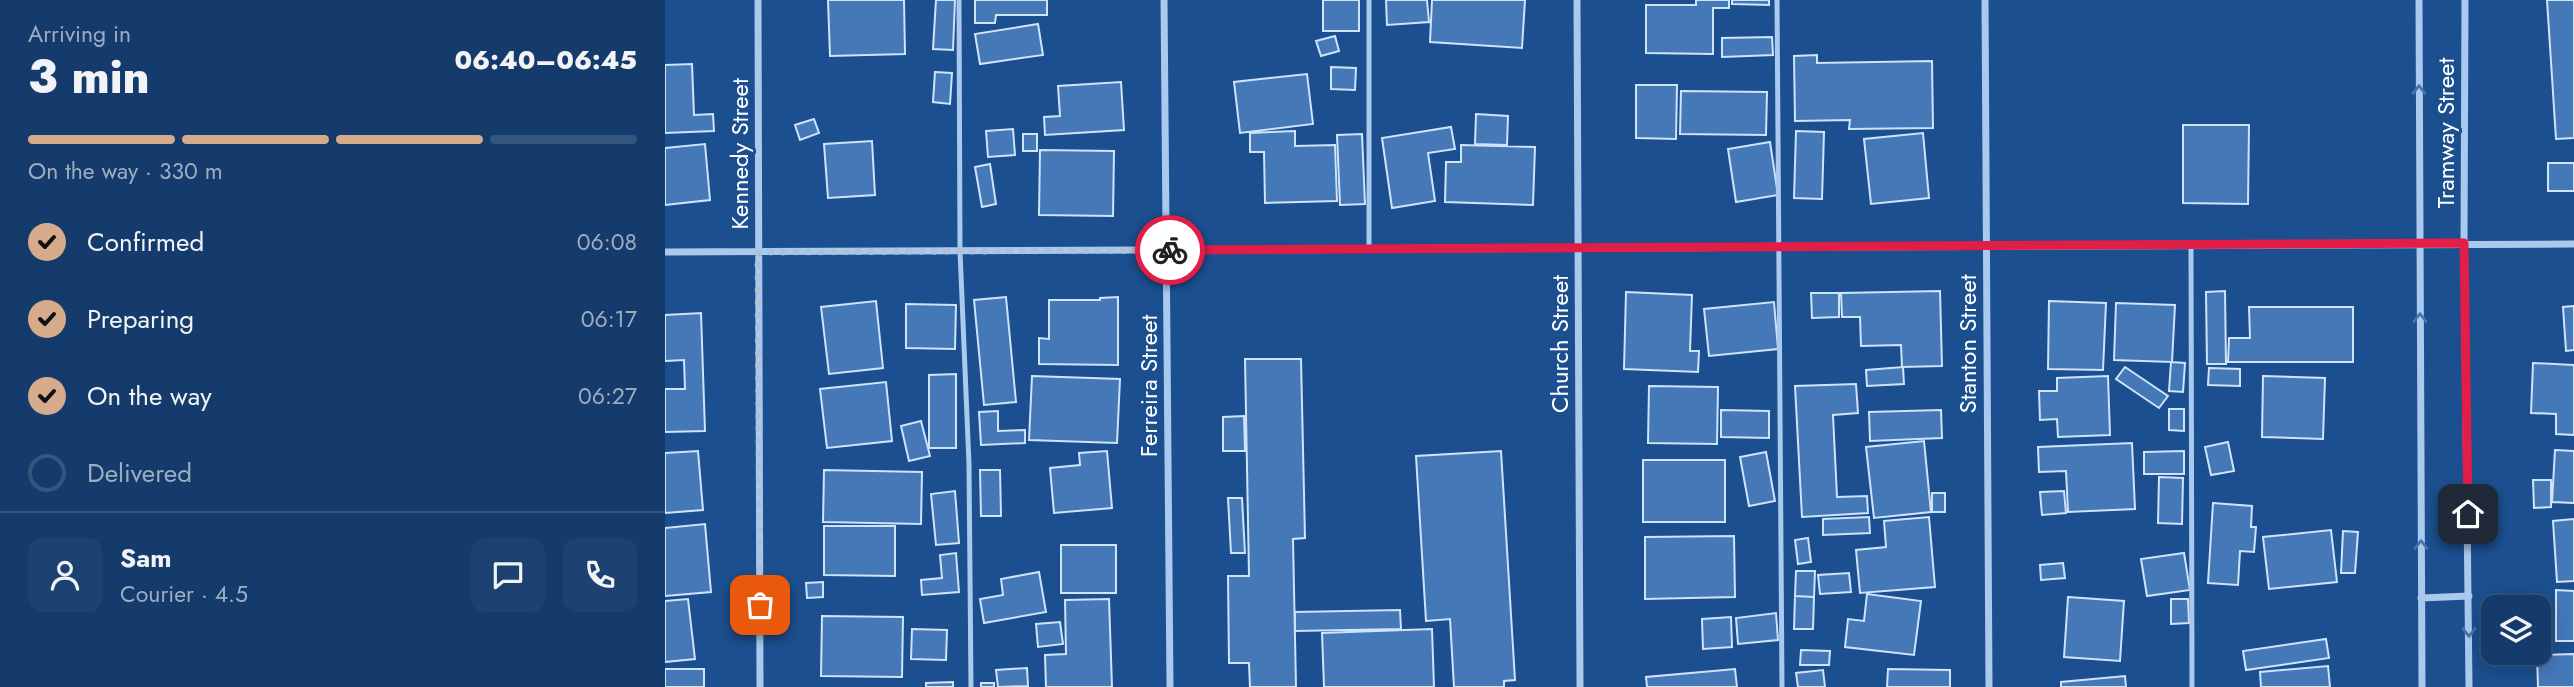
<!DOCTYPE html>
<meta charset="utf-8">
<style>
:root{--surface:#143b6b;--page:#1d4271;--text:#f1f3f6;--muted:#9dadc1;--line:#33557e;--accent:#d6ab8b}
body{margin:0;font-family:Jost,sans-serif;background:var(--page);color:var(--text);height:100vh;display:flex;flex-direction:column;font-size:26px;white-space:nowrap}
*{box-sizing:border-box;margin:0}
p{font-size:23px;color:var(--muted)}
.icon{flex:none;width:38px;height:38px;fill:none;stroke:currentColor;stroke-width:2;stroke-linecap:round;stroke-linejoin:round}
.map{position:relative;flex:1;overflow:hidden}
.sheet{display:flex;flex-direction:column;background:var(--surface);width:665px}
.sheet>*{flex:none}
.buttons{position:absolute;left:1816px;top:595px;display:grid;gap:14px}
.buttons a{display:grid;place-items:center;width:70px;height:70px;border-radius:14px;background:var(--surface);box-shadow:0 4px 18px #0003,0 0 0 2px var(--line);font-size:35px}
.pin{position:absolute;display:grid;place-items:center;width:60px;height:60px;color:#fff;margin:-30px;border-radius:14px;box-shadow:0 4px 10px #0006}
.courier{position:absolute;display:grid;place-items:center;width:70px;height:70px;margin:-35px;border:5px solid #e11d48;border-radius:50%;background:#fff;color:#222;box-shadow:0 2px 9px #0007}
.head em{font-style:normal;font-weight:800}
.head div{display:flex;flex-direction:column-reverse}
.head{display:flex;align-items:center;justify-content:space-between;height:119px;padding:0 28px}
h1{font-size:46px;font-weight:800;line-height:52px}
.bar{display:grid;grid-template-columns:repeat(4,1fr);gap:10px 7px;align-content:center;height:84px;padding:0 28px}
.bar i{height:9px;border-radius:5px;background:var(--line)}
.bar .active{background:var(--accent)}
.bar p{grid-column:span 4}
.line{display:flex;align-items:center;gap:18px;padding:0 28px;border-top:2px solid var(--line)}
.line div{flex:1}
.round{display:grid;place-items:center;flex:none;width:74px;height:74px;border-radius:14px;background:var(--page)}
ol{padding:0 28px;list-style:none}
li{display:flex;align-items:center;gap:21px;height:77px}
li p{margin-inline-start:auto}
li .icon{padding:7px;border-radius:50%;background:var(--accent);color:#111;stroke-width:4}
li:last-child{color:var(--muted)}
li i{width:38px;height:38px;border:4px solid var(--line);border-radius:50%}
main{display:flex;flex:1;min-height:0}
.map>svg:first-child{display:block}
</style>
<main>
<section class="sheet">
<div class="head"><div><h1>3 min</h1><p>Arriving in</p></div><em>06:40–06:45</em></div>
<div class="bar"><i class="active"></i><i class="active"></i><i class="active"></i><i></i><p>On the way · 330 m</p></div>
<ol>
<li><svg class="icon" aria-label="check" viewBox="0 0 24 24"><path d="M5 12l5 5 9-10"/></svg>Confirmed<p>06:08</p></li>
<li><svg class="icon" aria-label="check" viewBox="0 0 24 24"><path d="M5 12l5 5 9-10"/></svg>Preparing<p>06:17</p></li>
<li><svg class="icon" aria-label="check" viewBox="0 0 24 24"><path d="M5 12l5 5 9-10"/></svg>On the way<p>06:27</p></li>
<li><i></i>Delivered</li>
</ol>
<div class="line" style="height:126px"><a class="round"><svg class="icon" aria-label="person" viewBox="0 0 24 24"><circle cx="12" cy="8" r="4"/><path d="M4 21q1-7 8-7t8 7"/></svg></a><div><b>Sam</b><p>Courier · 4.5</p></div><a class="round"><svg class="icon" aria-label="chat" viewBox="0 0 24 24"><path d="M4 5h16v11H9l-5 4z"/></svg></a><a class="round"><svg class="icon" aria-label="phone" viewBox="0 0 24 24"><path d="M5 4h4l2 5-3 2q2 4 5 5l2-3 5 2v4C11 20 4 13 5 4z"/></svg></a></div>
</section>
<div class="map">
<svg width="1909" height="687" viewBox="0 0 1909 687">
<rect width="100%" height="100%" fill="#1b4f8f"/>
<path fill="#4478b7" stroke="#cfe3fa" stroke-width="2" d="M163,0H239L240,54L165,56Z
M271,0H290L288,50L268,49Z
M310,0H382V15H331L330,23H310Z
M658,0H694V31H658Z
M721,0H762L764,22L722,25Z
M767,0H860L857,48L765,42Z
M1031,0H1064V8H1048V54L981,53V5H1031Z
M1067,0H1104V5L1067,4Z
M1882,0H1909V138L1891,139Z
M373,24L378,55L315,64L310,34Z
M670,36L674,51L656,56L651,41Z
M1107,37L1108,55L1057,57V38Z
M1152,55V63L1267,61L1268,128L1184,129L1185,120L1130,121L1129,56Z
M27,64L29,115L48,114L49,131L0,133V65Z
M666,67L691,68L690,90L666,89Z
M270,72L287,73L285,104L268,102Z
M642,74L648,124L575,133L569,82Z
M456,82L459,130L380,135L379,117L395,116L393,86Z
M971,85H1012L1011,139L971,138Z
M1016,91L1102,92L1101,135L1015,134Z
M811,114L843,116L842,145L810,144Z
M149,119L154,133L135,140L130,125Z
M1518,125H1584L1583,204L1518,203Z
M786,127L790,149L763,153L770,201L727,208L717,138Z
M348,129L350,155L323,157L321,131Z
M630,131V146L670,145L672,201L600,203L599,152H585V133Z
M1131,131L1159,132L1157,199L1129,198Z
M1258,133L1264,198L1206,204L1199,139Z
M358,134H372V151H358Z
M697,134L700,204L675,205L672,135Z
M207,141L210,195L163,198L159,144Z
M1105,142L1113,195L1071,202L1063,149Z
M40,144L45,200L0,205V148Z
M796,145L870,147L868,205L780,202L781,162H796Z
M375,150L449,151L448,216L374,215Z
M1883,163H1909V191H1883Z
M325,164L331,204L317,207L310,167Z
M1275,291L1277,366L1237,367L1236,345L1196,346L1195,317H1177L1176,293Z
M1560,291L1561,364H1542L1541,292Z
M961,292L1027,295L1025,351H1034L1033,372L959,369Z
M1146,293H1174V317L1147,318Z
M341,297L351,402L319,405L309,300Z
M453,297V365L374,364V338L384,339V300H435V298Z
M211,301L218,368L164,374L156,307Z
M1384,301L1441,303L1438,370L1383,369Z
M1109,302L1113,349L1044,356L1039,309Z
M1451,303L1510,305L1507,362L1449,360Z
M241,304L291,305L290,349L241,348Z
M1909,306V350L1901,351L1898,307Z
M1584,307H1688V362H1563L1564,338H1585Z
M36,313L40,431L0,432V389H20L19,360L0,361V315Z
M580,359H636L640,538L628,539L631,687H585L584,663H564L563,576H584Z
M1506,362L1520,363L1518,392L1504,391Z
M1868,363L1909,365V435L1891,434V414L1866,413Z
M1238,367L1239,384L1202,386L1201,370Z
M1460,367L1503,396L1494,408L1451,379Z
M1544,368L1575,369V386L1543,385Z
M291,374V448H264V375Z
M367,376L455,379L452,443L364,440Z
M1443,376L1445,435L1393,437L1392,419L1375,420L1374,391H1392V378Z
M1598,376L1660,378L1658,439L1597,437Z
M221,382L227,441L162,448L155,389Z
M1191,384L1193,413L1168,415L1172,497L1202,496L1203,513L1137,517L1130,386Z
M984,386L1053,387L1052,444L983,443Z
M1504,409H1519V431L1504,430Z
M1056,410L1104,411V438L1056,437Z
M1276,410L1277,438L1205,441L1204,412Z
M333,411V431L360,430V443L316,445L314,412Z
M579,416L580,451H558V417Z
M256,421L265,456L244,461L236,426Z
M1259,441L1266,512L1209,518L1201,447Z
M1563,442L1569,471L1546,475L1540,447Z
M1467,443L1470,509L1403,512L1401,471L1374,472L1373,447Z
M1890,450L1909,451V503L1887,502Z
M33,451L38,510L0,513V453Z
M442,451L447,508L389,513L385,468L415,465L414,453Z
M836,451L850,680L839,681V687H789L785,619L761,621L751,456Z
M1519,451V474H1479V452Z
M1101,452L1110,501L1084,506L1075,457Z
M978,460H1060V522H978Z
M159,470L257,472L256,524L158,522Z
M315,470H335L336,516H316Z
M1494,477L1518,478L1517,524L1493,523Z
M1868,480H1886V507L1869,508Z
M290,491L294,543L271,545L266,494Z
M1399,491L1401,513L1377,515L1375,492Z
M1267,493H1280V512H1267Z
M563,498H577L580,553H566Z
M1548,503L1587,506L1586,527H1591L1589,552L1575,551L1573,585L1543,583Z
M1204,517L1205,533L1158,535V519Z
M1264,517L1270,587L1195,593L1191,550L1221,547L1219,521Z
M1909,519V581L1892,582L1888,521Z
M40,524L46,592L0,596V528Z
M159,526H230V576L159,575Z
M1666,530L1672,582L1604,589L1598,537Z
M1678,531L1693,532L1690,573H1676Z
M1069,536L1070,597L980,599V537Z
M1143,538L1146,562L1133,564L1130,540Z
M396,545H451V593H396Z
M291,553L294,592L257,595L256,580L277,578L275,555Z
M1519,553L1525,590L1482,596L1476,559Z
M1398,563L1400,578L1376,580L1375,565Z
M1131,571H1150L1149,597L1130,596Z
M374,572L381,612L319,623L315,599L338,595L336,579Z
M1184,573L1186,592L1155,594L1153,575Z
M158,582V597L142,598L141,583Z
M1891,590L1909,591V641H1891Z
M1202,594L1256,601L1249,655L1180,647L1183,619L1199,621Z
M1130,596L1149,597L1148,629H1129Z
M1403,597L1459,601L1455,661L1399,657Z
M23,599L30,659L0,662V601Z
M444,599L447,687H381L380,655L401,654L400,600Z
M1506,599H1523L1524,623L1506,624Z
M735,610L736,629L630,631V612Z
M1111,613L1113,640L1073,644L1071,618Z
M157,616L238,617L237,677L156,676Z
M1066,617L1067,647L1038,649L1037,619Z
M395,622L398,644L373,647L371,624Z
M247,629L282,630L281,660L246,659Z
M767,629L769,687H659L657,633Z
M1661,639L1664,658L1581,670L1578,651Z
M1136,650L1165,651L1164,665H1135Z
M1909,654V687H1873L1872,655Z
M1663,666L1665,687H1596L1595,672Z
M362,668L363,686L333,687L331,670Z
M0,669H39V687H0Z
M1070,669L1072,687H982L981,677Z
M1223,669L1285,670V687H1222Z
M1158,670L1160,687H1133L1131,673Z
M1460,676L1461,687H1396V682Z
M288,682V687H261V683Z
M316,683H329V687H316Z"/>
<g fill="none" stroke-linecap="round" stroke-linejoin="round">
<path stroke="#a9c9ee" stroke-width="5" d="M294,0L295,251L304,464L306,687
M704,0V249
M1112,0L1117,687
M1526,246L1527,687"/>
<path stroke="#a9c9ee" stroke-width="7" d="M93,0L95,687
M499,0L505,687
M912,0L915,687
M1320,0L1324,687
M1754,0L1757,687
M1800,0L1799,243L1804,687
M0,252L1909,244
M1756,598L1804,596"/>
</g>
<defs><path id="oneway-chevron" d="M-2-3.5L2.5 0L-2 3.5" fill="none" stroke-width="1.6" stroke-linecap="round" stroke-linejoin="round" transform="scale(1.75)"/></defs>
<g stroke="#4674ac">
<use href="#oneway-chevron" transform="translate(1754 90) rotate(-90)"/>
<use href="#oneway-chevron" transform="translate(1755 318) rotate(-90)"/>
<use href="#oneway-chevron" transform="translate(1756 545) rotate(-90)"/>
<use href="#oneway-chevron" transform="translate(1804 632) rotate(90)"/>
</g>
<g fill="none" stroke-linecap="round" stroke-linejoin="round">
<path stroke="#afc1d8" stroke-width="7" stroke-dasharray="0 12.6" d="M95,605L93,252L505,250"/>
<path stroke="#e11d48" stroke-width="9" d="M505,250L1799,243L1803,514"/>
</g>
<g text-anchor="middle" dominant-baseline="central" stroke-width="6" stroke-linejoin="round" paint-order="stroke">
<g font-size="24" fill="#fff" stroke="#1b4f8f">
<text transform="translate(1780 133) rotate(-90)">Tramway Street</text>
<text transform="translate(74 154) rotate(-90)">Kennedy Street</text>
<text transform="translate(894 344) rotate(-90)">Church Street</text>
<text transform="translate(1302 344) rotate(-90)">Stanton Street</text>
<text transform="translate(483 386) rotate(-90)">Ferreira Street</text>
</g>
</g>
</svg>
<div class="buttons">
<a><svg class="icon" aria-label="layers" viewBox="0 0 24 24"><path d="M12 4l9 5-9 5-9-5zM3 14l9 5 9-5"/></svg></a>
</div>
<div class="pin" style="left:95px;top:605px;background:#ea580c"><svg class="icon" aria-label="bag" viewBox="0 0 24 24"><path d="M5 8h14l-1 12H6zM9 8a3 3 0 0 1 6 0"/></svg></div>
<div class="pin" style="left:1803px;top:514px;background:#1f2937"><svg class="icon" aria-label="home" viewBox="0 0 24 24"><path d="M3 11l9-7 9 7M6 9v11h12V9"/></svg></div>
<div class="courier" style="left:505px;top:250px"><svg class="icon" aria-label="bike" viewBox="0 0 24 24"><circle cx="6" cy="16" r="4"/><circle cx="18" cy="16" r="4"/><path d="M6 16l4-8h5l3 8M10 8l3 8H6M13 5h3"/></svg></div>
</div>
</main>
